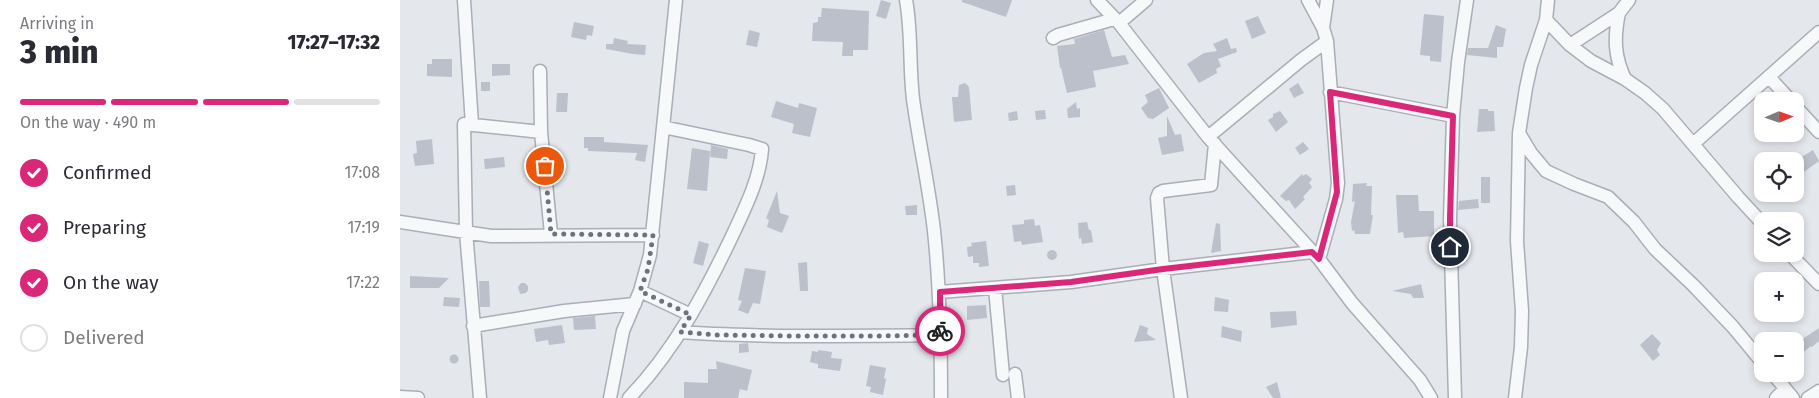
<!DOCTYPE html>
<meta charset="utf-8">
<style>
:root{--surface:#fff;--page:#f2f2f3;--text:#2b2b33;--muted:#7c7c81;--line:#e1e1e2;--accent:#db2777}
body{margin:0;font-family:"Fira Sans",sans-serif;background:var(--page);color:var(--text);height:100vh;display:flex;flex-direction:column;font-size:19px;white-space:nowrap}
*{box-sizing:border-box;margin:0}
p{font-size:16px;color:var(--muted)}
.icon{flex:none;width:28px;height:28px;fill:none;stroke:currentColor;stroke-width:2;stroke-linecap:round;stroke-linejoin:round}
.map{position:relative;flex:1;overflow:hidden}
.sheet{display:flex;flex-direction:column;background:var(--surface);width:400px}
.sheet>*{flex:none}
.needle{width:32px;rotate:88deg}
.fabs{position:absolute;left:1354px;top:92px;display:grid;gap:10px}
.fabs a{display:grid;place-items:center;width:50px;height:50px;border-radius:10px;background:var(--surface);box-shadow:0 2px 8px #0003;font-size:25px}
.pin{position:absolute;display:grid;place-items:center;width:42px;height:42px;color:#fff;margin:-21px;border:2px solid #fff;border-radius:50%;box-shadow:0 1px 5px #0007}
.courier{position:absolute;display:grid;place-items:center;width:50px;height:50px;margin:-25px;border:4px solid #db2777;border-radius:50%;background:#fff;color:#222;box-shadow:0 1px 6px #0007}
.head em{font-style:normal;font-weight:800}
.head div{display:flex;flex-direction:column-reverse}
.head{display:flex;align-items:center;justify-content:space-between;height:85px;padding:0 20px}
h1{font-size:32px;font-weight:800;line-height:38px}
.bar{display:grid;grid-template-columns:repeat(4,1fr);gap:8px 5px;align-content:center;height:60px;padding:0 20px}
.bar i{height:6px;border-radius:4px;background:var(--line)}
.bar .on{background:var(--accent)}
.bar p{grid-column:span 4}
ol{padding:0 20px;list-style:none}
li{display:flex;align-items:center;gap:15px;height:55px}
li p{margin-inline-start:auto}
li .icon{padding:5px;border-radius:50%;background:var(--accent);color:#fff;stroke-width:4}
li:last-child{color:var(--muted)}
li i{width:28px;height:28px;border:2px solid var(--line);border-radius:50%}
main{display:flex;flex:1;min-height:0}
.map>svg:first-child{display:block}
</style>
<main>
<section class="sheet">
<div class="head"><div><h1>3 min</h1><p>Arriving in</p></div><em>17:27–17:32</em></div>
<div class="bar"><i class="on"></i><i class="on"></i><i class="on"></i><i></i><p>On the way · 490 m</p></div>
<ol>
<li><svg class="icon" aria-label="check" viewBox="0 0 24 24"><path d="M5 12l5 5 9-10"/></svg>Confirmed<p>17:08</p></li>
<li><svg class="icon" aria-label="check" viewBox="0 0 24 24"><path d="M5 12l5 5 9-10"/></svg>Preparing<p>17:19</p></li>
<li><svg class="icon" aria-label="check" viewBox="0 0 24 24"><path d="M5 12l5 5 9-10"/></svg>On the way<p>17:22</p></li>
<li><i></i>Delivered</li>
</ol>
</section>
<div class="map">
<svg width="1419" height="398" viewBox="0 0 1419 398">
<rect width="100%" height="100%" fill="#e4e7ec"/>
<path fill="#bbc0ca" d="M481,0L491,3L486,19L476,16Z
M562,0H612L606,17L562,2Z
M422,8L469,11L468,50H453V56H442L443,42L412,41L413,23L418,22V17H421Z
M1024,14L1044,16L1041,62L1030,61V56L1020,55Z
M858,16L866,33L852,39L845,21Z
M174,22L194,26L192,36L187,35L186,40L171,37Z
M1096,25L1106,29L1103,47H1097V58L1067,55L1068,48H1088Z
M349,30L360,33L357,47L346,45Z
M704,30L712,57L725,55L729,64L693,71L696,87L667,93L661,68H660L657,46L675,44L674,39Z
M214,38L228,41L227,44L246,45L245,55L233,54L206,49V44H213Z
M827,38L831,49L836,48L837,52L818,59L821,66L816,69L817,73L799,83L787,64L804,53L817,51L813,44Z
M32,59H52V77L27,76V64H32Z
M92,64H110V75L92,76Z
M81,82H90V91H81Z
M565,83L569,87L572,120L554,122L552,97H558L559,85Z
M898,83L904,93L894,98L889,89Z
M759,88L769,108L753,119L748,118L741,108L748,102L745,95Z
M157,93H168L167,112H156Z
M376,101L398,108L399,103L417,108L410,137L392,133L394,124L371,117Z
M676,102L677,109L680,108V117L668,118L667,109Z
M1079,109H1088V111H1094L1095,131L1077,132Z
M645,110L646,119L636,120L635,111Z
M617,111L618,120L609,121L608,113Z
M880,111L888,122L876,132L868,120L873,117V114Z
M767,116L775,135L781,134L784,151L762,155L758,138L767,136Z
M184,137H204V142L248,145L245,162L235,160L237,153L188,151V148H184Z
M32,139L34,164L15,166L13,154L17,153L16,141Z
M903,142L909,149L900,155L895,148Z
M311,145L328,149L327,159L310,157Z
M292,148L310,151L307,191L287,189Z
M1413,150L1419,161L1401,174L1395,168V161Z
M104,157L105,167L85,169L84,159Z
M902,174L903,176L906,174L912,179L909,183L912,187L903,197L905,199L895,209L889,200L886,201L880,196Z
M1081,177H1090V203H1081Z
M967,183L966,186H972L971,215H973L970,234H955L954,230L952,231L951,222L955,201L952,202L953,184Z
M615,185L616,195L607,196L606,186Z
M377,191L380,213L389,216L382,233L367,227L369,220L366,218Z
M996,195H1018L1019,211H1034V236L1004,238L1003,232L998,233Z
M1078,199L1079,208L1058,210L1059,201Z
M517,205V215H506L505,206Z
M634,219L635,226L640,225L643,242L622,245L621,241L614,242L612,225L624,224V220Z
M687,222L689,230H691L693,242L682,244L681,238L679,239L678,223Z
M816,223L820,224L821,251L811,253Z
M299,241L309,244L303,266L293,263Z
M586,241L589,266L579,267V263H573V256L568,257L567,247L572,246L571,243Z
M647 255a5 5 0 1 1 10 0a5 5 0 1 1-10 0Z
M407,262L408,291H400L398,263Z
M345,268L366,271L360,304L353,303L348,314L338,310L342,301L338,300Z
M10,276L49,278L39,288H10Z
M79,281H89L90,307H80Z
M121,283H125L128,286V290L126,293L120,294L118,287Z
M1021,284L1024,298H1013L1011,294L992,291Z
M44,297L60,298L59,307L43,306Z
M815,297L829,300L828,312L814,311Z
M586,305L587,318L567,320V306Z
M896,311L897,325L871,328L870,312Z
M195,316L196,329L174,330L173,318Z
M162,325L165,343L149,345L148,340L136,342L134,329Z
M740,325L748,328L747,334L756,340L734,342Z
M822,326L842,331L841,342L821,337Z
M1419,328V341L1412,347L1411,346L1395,359V344Z
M1252,334L1261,343L1257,350L1260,355L1253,361L1240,345Z
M348,343L349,352L339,353V344Z
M418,350L432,352L431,358L442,359L440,371L418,368V364L410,362L412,351L418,352Z
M49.5 359a4.5 4.5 0 1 1 9 0a4.5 4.5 0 1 1-9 0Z
M316,361L352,370L347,391L340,389L338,398H284V382L308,383V369H317Z
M470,365L486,368L484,378L486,379L483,395L470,392L471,387L466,386Z
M877,382L881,398H873L866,387Z"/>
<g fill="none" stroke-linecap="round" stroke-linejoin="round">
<defs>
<path id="street" d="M64,0L72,125
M506,0C512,33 509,66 513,99C519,143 529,186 534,231C540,286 541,342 541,398
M697,0L719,23L808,137L919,259L952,303L1020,380L1031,398
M908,0L923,28L927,41L938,183L936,199L919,259
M1219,13C1214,37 1214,56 1225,79
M1146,20L1170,45L1191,61L1225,79L1245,93L1263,109L1338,197L1362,223
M719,23L746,0
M923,28L927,0
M653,38L658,35L714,19
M1170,45L1219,13L1229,0
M140,71L141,132L151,234
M1369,77L1391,101
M930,92L1053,116
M1395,106L1419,132
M1119,133L1131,153L1146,171L1174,184L1208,197L1234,222L1255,249L1294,286L1333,327L1362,362
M808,137L901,60L927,41
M1293,144L1419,32
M0,222L91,236L253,235
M1390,254L1419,284
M595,288L603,375
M240,291L291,315
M539,292L671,282L763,269L912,252
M73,326L164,311L235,304
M280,332C316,335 351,335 387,336C438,336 489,336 540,335
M615,374L618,398
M1373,374L1393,398
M0,397L18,398
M80,398L66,232L64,124L141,132
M210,398L223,331L240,291L250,255L276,0
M229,398C275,350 306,291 334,232C346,206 360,178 362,149L349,145L263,127
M781,398L763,269L757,198L759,193L763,191L811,185L815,144
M1055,398L1050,219L1053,116L1058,62L1067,0
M1115,398L1121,347L1122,311L1117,241L1119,133L1126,88L1131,65L1146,20L1148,0
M1376,398L1385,389
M1408,398L1419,391"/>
</defs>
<use href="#street" stroke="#a9aeb7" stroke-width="15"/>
<use href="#street" stroke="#f7f8fa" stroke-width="12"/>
</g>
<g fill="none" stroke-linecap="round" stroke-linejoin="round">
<path stroke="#6c737f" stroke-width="5" stroke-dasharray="0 9" d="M145,166L151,234L253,235L248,269L240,291L291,315L280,332L317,335L395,336H472L540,335V331"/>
<path stroke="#db2777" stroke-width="6" d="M540,331V292L671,282L763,269L912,252L919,259L937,192L930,92L1053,116L1050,218V247"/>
</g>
</svg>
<div class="fabs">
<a><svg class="needle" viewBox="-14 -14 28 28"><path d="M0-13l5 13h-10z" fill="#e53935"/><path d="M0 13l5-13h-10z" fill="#7c7c81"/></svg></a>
<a><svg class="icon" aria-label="locate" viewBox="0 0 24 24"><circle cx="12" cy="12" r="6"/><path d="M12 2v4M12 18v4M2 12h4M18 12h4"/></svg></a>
<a><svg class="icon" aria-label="layers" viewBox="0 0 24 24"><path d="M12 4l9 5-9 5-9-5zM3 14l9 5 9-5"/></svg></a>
<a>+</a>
<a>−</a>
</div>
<div class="pin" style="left:145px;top:166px;background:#ea580c"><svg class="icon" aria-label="bag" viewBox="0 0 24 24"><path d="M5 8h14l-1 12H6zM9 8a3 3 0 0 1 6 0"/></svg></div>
<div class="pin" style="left:1050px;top:247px;background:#1f2937"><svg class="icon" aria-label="home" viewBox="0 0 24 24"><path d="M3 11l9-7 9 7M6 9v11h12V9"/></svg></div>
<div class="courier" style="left:540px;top:331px"><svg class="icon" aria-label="bike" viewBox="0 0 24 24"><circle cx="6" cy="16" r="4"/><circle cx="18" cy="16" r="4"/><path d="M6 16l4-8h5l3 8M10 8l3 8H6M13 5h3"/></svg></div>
</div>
</main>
